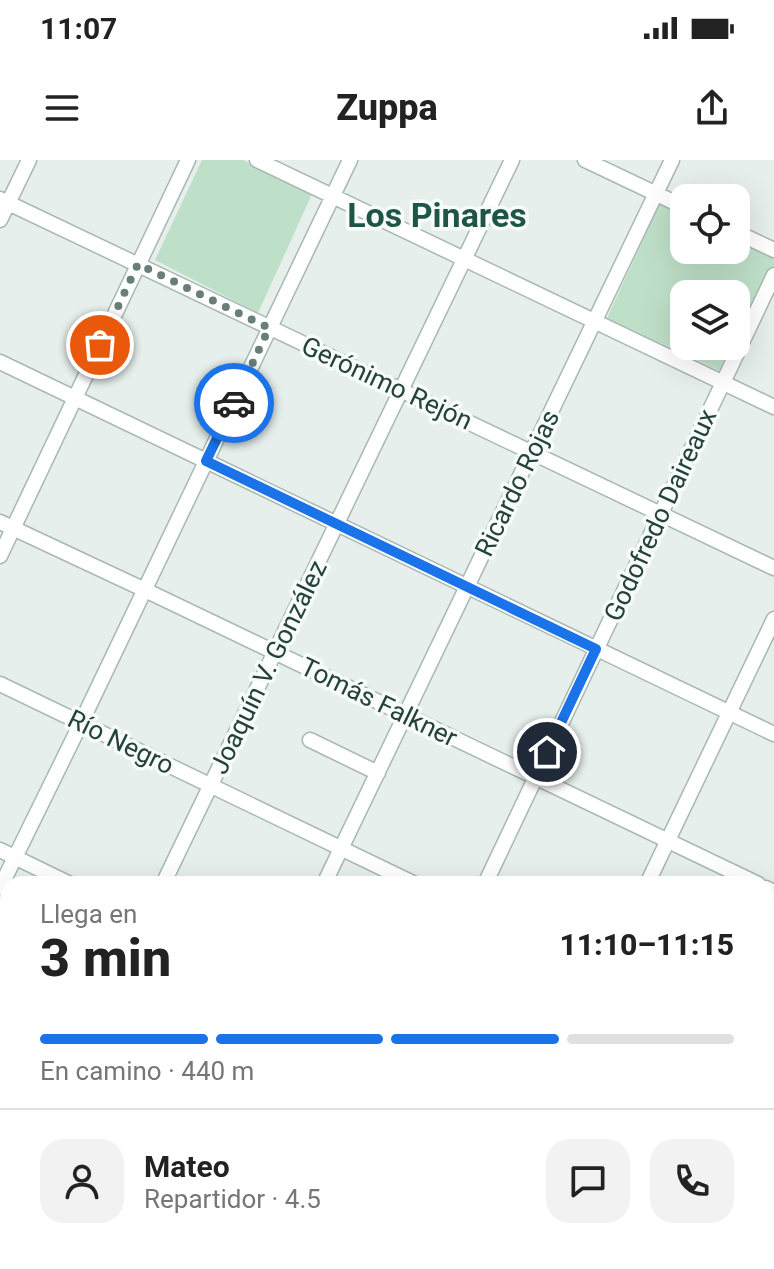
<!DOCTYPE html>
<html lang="es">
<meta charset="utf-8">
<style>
:root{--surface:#fff;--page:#f2f2f2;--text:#222;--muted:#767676;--line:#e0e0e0;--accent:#1a73e8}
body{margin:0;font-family:Roboto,sans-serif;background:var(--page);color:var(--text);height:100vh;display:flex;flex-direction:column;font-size:30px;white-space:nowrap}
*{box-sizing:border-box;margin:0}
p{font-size:26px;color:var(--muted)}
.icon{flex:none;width:44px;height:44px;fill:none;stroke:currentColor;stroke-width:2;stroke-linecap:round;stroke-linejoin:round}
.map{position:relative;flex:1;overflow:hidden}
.sheet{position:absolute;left:0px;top:716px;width:774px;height:394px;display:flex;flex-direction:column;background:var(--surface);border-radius:24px 24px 0 0;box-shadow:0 8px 32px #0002}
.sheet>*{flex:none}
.controls{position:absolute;left:670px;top:24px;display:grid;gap:16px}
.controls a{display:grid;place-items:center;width:80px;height:80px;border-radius:16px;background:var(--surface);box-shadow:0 8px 32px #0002;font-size:40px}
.pin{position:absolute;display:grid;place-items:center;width:68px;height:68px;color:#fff;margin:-34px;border:4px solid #fff;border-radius:50%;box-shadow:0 2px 8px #0007}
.courier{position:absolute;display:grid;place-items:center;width:80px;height:80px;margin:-40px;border:6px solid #1a73e8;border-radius:50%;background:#fff;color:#222;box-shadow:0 2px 10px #0007}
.overview em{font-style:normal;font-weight:800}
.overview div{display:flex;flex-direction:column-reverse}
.overview{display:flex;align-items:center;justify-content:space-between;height:136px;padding:0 40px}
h1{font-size:52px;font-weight:800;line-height:60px}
.bar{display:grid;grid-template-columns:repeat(4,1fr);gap:12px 8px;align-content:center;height:96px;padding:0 40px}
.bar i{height:10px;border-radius:6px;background:var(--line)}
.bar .current{background:var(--accent)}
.bar p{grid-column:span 4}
.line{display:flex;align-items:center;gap:20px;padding:0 40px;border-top:2px solid var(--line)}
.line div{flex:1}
.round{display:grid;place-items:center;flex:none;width:84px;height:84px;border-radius:24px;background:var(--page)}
.status{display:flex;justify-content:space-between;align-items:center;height:56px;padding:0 40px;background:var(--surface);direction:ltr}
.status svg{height:22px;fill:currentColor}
header{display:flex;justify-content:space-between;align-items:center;height:104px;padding:0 40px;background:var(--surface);font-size:36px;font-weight:800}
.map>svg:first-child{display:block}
</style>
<div class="status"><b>11:07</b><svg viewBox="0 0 49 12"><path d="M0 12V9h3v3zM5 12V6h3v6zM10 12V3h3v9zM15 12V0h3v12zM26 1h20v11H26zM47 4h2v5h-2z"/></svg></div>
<header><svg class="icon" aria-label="menu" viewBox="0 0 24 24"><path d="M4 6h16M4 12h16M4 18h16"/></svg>Zuppa<svg class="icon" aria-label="share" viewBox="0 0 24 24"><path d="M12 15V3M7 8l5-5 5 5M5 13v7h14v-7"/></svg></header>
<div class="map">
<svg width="774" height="1109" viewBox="0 0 774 1109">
<rect width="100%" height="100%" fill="#e6efeb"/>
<path fill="#bfe0c8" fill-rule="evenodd" d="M202,0H243L312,34L258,153L155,100Z
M661,41L684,52V90H736V76L774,94V120L729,215L607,158ZM684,134H736V186H684Z"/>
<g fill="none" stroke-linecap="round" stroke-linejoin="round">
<defs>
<path id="minor" d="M257,0L774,247
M585,0L684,47
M0,39L774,408
M0,60L29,0
M736,72L774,90
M0,202L774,574
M0,362L145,430L758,724
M0,396L188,0
M0,524L415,724
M310,580L378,613
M0,690L70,724
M163,724L512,0
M324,724L672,0
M485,724L774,115
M647,724L774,459
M0,728L81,563L350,0
M766,728L774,732
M766,809L774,793
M0,849L8,852
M766,893L774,897
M0,1003L8,1007
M766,1057L774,1061
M0,1064L8,1047
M206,1102L221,1109
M536,1102L552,1109
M139,1109L143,1102
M303,1109L307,1102
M463,1109L466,1102
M624,1109L628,1102"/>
</defs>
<use href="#minor" stroke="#a8b8b2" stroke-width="17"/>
<use href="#minor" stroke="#fff" stroke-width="14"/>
</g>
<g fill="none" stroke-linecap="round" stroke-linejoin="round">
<path stroke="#687f78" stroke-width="8" stroke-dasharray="0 14.4" d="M100,185L138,104L269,168L234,243"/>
<path stroke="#1a73e8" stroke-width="10" d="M234,243L206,301L596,489L547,592"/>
</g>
<g text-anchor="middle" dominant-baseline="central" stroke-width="7" stroke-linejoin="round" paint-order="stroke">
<g font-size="26" fill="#24423a" stroke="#f7fbf9">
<text transform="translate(387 223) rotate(25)">Gerónimo Rejón</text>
<text transform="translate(517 323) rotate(-64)">Ricardo Rojas</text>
<text transform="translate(660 355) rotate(-65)">Godofredo Daireaux</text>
<text transform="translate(268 507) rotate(-64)">Joaquín V. González</text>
<text transform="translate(379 542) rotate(26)">Tomás Falkner</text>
<text transform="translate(121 582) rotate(26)">Río Negro</text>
</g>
<g font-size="34" font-weight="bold" fill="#1f5548" stroke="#f7fbf9">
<text x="437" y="55">Los Pinares</text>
</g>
</g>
</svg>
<div class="controls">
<a><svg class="icon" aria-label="locate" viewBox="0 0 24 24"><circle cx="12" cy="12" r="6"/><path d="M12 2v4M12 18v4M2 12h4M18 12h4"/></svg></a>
<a><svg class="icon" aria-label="layers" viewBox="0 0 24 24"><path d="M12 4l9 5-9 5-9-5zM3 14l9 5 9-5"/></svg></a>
</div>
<div class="pin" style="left:100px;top:185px;background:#ea580c"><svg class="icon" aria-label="bag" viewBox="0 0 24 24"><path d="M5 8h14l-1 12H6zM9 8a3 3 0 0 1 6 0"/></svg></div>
<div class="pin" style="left:547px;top:592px;background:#1f2937"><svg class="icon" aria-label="home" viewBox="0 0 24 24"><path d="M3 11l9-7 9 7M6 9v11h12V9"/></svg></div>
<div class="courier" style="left:234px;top:243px"><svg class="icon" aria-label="car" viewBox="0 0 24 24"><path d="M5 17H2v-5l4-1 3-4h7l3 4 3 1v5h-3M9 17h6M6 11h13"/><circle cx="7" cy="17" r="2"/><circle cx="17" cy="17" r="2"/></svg></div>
<section class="sheet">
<div class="overview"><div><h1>3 min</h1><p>Llega en</p></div><em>11:10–11:15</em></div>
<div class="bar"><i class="current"></i><i class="current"></i><i class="current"></i><i></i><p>En camino · 440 m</p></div>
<div class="line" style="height:144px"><a class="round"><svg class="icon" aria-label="person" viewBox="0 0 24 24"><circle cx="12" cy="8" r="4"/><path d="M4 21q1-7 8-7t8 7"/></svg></a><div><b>Mateo</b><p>Repartidor · 4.5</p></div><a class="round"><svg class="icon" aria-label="chat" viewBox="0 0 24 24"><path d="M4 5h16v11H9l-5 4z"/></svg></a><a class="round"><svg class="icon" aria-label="phone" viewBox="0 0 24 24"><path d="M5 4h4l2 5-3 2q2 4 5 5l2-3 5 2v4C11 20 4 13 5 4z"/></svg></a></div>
</section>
</div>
